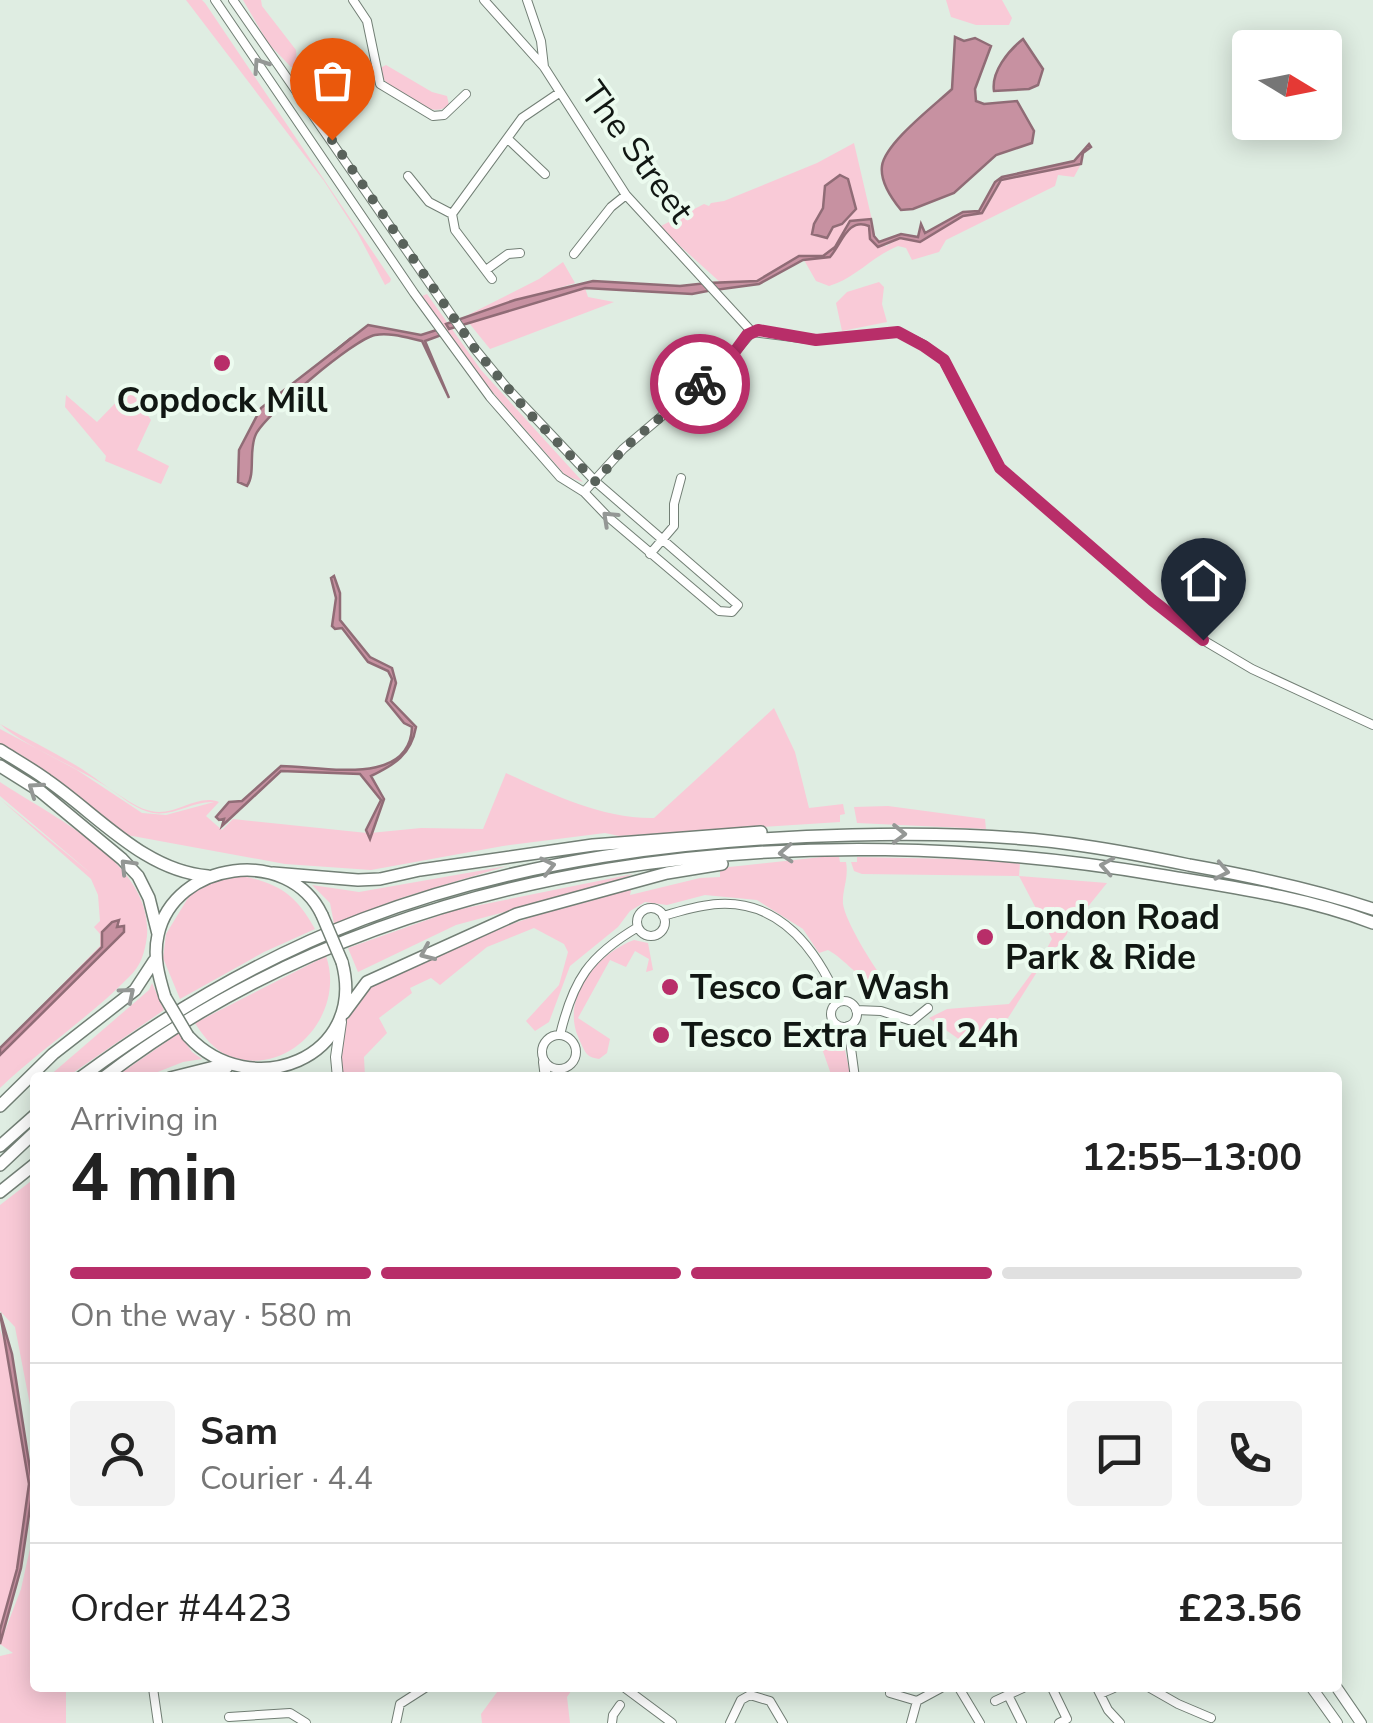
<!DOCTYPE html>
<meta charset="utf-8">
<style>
:root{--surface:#fff;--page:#f2f2f2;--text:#222;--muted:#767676;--line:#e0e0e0;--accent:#b82e69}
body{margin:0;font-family:"Nunito Sans",sans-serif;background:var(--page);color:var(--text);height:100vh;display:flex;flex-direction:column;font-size:38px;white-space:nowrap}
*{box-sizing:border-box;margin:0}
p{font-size:32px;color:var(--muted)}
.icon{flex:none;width:55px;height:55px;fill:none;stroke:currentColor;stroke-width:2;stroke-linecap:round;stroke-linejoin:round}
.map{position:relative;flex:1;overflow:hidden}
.sheet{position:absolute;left:30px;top:1072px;width:1312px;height:620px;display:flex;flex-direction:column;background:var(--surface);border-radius:10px;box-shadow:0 5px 25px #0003}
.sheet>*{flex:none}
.needle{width:65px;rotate:100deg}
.fabs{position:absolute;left:1232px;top:30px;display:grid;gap:20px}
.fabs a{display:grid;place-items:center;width:110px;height:110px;border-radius:10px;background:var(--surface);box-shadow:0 5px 25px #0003;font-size:50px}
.pin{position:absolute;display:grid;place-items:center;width:85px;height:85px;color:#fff;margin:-102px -42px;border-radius:50% 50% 50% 0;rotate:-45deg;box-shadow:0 0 10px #0007}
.pin .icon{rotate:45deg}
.courier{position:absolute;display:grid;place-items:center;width:100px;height:100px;margin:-50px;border:8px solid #b82e69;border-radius:50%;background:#fff;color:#222;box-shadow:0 2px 12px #0007}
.overview em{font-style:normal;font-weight:700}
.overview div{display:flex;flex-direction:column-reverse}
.overview{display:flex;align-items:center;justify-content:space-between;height:170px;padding:0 40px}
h1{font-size:65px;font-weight:700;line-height:75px}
.bar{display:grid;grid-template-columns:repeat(4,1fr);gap:15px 10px;align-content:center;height:120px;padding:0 40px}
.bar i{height:12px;border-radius:8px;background:var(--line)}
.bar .selected{background:var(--accent)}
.bar p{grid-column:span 4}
.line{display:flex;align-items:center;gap:25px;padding:0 40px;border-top:2px solid var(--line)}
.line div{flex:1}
.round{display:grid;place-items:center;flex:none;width:105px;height:105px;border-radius:10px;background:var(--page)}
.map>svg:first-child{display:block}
</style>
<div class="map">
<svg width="1373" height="1723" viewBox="0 0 1373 1723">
<rect width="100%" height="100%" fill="#dfede2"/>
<path fill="#f9cad7" d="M186,0H202L205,3L391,279L390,282L385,285L357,232L324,181Z
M243,0H261L262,6L296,50L297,67H291L268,43Z
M946,0H1002L1012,18L1009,25H976L951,17Z
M386,65L432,92L447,96L449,105C432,122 384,89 378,69Z
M854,143L872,220L848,222L835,247L825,255L798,256L757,281L721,283L659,227L704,204L709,206L711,203L724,201L817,163Z
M1081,164L1074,177L1058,175L1055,186L946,240L939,252L912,260L906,248L898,246C871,257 856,278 829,286L816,281L804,260L830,257L850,225L860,222L869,226L870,239L886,246L900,238L920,242L963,216L979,215L985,210L1002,180Z
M563,262L575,283L462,318L539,279Z
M879,282L884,287L882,304L887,322L842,331L836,303L847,292Z
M585,288L588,297L614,302L490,349L469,323Z
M427,294L481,370L583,482L566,476L475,372L422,296Z
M127,391L132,393L151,420L137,450L169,466L161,484L105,461L106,456L65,407L66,395L97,422Z
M774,708L795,752L809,808L843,804L845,814L840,815V822L619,836L605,833L503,846L371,870L285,864L127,835L20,754L17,756L0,746V729L77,770L142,813L166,815L214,802C193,801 175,816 153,813C137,810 126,800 113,791C81,768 25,747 0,724C26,738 52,751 77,766C96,777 132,808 151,811C175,817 197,793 219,802L206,816L222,830L233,819L367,833L369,839L370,833L421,828L483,829L506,773C552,794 603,819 654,818Z
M0,782C52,817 153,862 147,936C145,952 141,966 129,977C91,1016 41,1049 0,1088V1055L125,927L117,926L119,920L102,947L0,1048L100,946V934L94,927L100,921L98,895L91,879L0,799L94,876L0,796Z
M888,806L985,819L986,829L857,823L854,807Z
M822,857H839L840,862H846C849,878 842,890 843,904C845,920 872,965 883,978L877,985C857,978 846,960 828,950L819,953L803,929L757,900L705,895L667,905L645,902L630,911L618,927L570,966L549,1022L535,1031L526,1021L559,985L568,952L564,944L534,928L487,947L440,985L431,978L410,988L412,993L379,1018L387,1033L364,1057L365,1077H342C341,1051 339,1025 353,1002C369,977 502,927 535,916C567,906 602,900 632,887L630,895L700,878L720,877V868Z
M857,857L1000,860L1020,863L1019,876L1107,883L1086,909L1070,916L1067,934L1037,972L1003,1026L981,1046L960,1040L929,1018L947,1009L1009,1004L1039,963L1052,939L1019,876L862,874L854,871L851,862H857Z
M507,866L401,898L334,924L330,903L312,885L359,892Z
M633,874L613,883L456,925L358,972L348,948L455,910Z
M243,876C281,885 295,894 315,929L264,952L180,999L163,958L166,934L191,893L212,882Z
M634,940L648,943L653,970L646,972L649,959L635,951L626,967L610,960L578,1018L610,1039L607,1053L599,1059C585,1057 585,1051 579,1039C560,999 596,954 634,940Z
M326,956C346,1013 290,1079 229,1056C214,1050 203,1036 195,1023Z
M152,983L164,1010L67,1077H48L149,990Z
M829,1029L841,1033L851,1077H832L820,1043Z
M179,1033L192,1052L202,1059L183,1062L145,1077L114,1078Z
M35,1178V1431L15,1327L0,1311V1205Z
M0,1329L9,1357L29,1482L17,1569L0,1630Z
M35,1526V1688H66V1723H0V1656L13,1653L0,1644L21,1589Z
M500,1688H573L567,1697L570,1723H482L481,1714Z"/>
<path fill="#c791a1" stroke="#906c76" stroke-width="2.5" d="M955,37L964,41L975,38L991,46L975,89L976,101L984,104L1017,101L1034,131L1032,143L996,155L954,193L913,209L901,210C892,199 880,181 882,166C885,143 935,105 952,89Z
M1023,39L1043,69L1038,85L1029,89L994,91C991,72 1008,51 1023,39Z
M1089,144L1091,147L1083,153L1081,164L1001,180L982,213L963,216L920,242L900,238L878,247L870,239L869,226C848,217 842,243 830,257L803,260L759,284L715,290L709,283L757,281L799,256H823L835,247L850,221L871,219L874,236L879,242L901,234L918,237L921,224L925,233L963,212L979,211L995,182L1002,177L1074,161Z
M840,175L848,179L856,209L842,224L833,227L827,238L812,234L814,224L823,208L825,186Z
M593,281L680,286L707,283L713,290L692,294L585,288L449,329L446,324L515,300Z
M368,325L421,335L443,328L447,333L425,341L449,398L422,341C408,338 390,332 375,335C354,339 266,414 256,434C248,450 256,473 247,486L238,482L239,450L261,408Z
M334,576L340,593V620L370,657L392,668L396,683L391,701L416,727C411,755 394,765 371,776L384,799L370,839L366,830L381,800L360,774L281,771L222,826L224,819L219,820L216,817L229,802L242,801L281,766C321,766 410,788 412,727L404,723L386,701L392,679L388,671L368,662L342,628L335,629L332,626L336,598L331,578Z
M119,920L117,927L124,926V932L0,1055V1048L102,947V932L112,922Z
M0,1313L12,1354L33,1488L21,1568L0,1644V1630L17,1569L29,1484Z"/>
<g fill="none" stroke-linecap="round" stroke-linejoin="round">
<path stroke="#906c76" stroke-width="2.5" d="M334,352L351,338"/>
<defs>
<path id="minor" d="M215,0L414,293L490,397L560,477L584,492L607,516L719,611L732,612L738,605L596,482L507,388L475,349L233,0
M353,0L367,21L380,84L433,116L444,115L466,94
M484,0L544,67L626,195L752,332
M527,0L541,41L544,67
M509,140L545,174
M408,176L429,202L452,214
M574,254L611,207L626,195
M486,270L508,254L520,253
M492,279L455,230L452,214L522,118L559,93
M752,332L816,340L898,332L924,345L944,361L1000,468L1152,600L1203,640L1252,669L1373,725
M584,492L623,449L727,361L752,332
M650,554L674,526V504L681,478
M637 922a14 14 0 1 1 28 0a14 14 0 1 1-28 0Z
M663,916C681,911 699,905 718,904C780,900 817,950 839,1002
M831 1014a13 13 0 1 1 26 0a13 13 0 1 1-26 0Z
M856,1010L881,1011L912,1021L928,1008
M848,1026L855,1078
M560,1035C573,980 589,956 638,927
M542 1052a17 17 0 1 1 34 0a17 17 0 1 1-34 0Z
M153,1688L158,1723
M625,1688L672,1723
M959,1688L980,1723
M1052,1688L1067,1719L1059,1723
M1097,1688L1108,1710L1120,1723
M1150,1688L1178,1704L1211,1718
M890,1693L917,1701
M1100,1694L1114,1688
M1008,1695L1022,1723
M995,1701L1023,1688
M229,1717L290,1713L306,1723
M396,1723L400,1704L425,1688
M612,1723L613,1715L620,1705
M730,1723L741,1700L750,1695L770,1701L783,1723
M911,1723L917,1701L941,1688"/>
<path id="major" d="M544,1062L546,1078
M251,1070L278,1078
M338,1078L336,1057L341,1022
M1312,1688L1337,1723
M1337,1688L1361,1723"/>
<path id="highway" d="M0,750C16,760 32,769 47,780C97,814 144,871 208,876
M0,766L40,791L122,859L138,876L149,898L158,934
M273,873L358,880L380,879L420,870L593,845L761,832
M165,997C159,977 153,957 158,935C174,861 289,845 322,915
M344,1013L367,982L517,914L667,873L722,864
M188,1036C251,1104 368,1058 342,962
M80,1078C168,1013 261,958 363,919C518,860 686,839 852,835C929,833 1009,834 1085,846C1120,851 1155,858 1189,865C1251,876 1313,889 1373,909
M103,1078C398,852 803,815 1159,875C1231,887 1305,897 1373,923
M170,1078L214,1067H227
M0,1106L53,1054L135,990L154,961
M0,1146L35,1115
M0,1165L35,1132
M0,1192L35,1164"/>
</defs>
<use href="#minor" stroke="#727f75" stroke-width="10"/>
<use href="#major" stroke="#727f75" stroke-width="12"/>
<use href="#highway" stroke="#727f75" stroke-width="14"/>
<use href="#minor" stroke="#fff" stroke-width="8"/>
<use href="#major" stroke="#fff" stroke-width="10"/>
<use href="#highway" stroke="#fff" stroke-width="11"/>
<defs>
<path id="highway-bridge" d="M322,915L342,962
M165,997L188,1036"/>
</defs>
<use href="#highway-bridge" stroke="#727f75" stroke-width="14" stroke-linecap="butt"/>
<use href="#highway-bridge" stroke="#fff" stroke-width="11"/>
</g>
<defs><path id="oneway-chevron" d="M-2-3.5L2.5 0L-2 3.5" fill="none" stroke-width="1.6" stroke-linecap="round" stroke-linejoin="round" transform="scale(2.5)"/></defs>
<g stroke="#949795">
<use href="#oneway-chevron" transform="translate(260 65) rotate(-124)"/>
<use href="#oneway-chevron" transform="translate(609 518) rotate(-137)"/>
<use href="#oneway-chevron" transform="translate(35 789) rotate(-145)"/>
<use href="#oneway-chevron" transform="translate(899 834) rotate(1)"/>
<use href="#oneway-chevron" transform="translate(786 853) rotate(177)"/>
<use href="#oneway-chevron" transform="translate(127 866) rotate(-134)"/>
<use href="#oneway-chevron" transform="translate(548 866) rotate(-13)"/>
<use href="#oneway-chevron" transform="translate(1107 866) rotate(-170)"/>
<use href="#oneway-chevron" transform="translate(1222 871) rotate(11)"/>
<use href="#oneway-chevron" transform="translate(427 953) rotate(156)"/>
<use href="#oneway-chevron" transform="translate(128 994) rotate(-40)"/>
</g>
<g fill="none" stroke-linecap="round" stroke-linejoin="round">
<path stroke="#59625b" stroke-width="10" stroke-dasharray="0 18" d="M332,140L475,349L528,412L596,482L623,449L700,384"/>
<path stroke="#b82e69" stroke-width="12" d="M700,384L728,361L747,335L758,330L816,340L898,332L924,346L944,360L1000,468L1152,600L1203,640"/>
</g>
<g fill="#b82e69" stroke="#ecfbef" stroke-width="4">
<circle cx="222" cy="363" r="10"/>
<circle cx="985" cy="937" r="10"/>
<circle cx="670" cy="987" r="10"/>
<circle cx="661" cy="1035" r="10"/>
</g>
<g text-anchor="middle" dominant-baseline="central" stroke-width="8" stroke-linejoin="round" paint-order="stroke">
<g font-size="35" fill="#111713" stroke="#ecfbef">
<text transform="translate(637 152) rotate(54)">The Street</text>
</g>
<g font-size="35" font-weight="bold" fill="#111713" stroke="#ecfbef" text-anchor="start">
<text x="222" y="400" text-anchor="middle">Copdock Mill</text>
<text x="1005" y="917">London Road<tspan x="1005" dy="40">Park &amp; Ride</tspan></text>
<text x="690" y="987">Tesco Car Wash</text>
<text x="681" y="1035">Tesco Extra Fuel 24h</text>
</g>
</g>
</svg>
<div class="fabs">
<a><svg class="needle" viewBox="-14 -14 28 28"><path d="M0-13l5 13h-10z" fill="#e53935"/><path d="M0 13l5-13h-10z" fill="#767676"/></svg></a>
</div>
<div class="pin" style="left:332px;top:140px;background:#ea580c"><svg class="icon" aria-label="bag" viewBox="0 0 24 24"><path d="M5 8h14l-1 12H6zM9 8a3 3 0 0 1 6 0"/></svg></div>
<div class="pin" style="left:1203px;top:640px;background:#1f2937"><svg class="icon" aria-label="home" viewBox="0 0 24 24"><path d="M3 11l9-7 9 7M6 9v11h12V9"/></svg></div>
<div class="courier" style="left:700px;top:384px"><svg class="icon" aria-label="bike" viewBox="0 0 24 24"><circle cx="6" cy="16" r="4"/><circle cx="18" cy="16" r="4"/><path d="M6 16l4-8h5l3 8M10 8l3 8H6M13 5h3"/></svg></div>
<section class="sheet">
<div class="overview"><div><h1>4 min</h1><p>Arriving in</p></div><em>12:55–13:00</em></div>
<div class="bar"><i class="selected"></i><i class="selected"></i><i class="selected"></i><i></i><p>On the way · 580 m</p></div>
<div class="line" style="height:180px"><a class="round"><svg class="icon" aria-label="person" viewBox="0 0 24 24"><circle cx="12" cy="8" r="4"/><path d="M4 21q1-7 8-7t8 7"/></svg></a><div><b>Sam</b><p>Courier · 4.4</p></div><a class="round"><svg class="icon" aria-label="chat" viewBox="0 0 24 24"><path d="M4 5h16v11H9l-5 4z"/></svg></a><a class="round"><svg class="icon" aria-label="phone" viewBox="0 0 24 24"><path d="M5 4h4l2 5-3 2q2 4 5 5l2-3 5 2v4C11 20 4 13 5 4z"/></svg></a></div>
<div class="line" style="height:130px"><div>Order #4423</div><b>£23.56</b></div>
</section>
</div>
